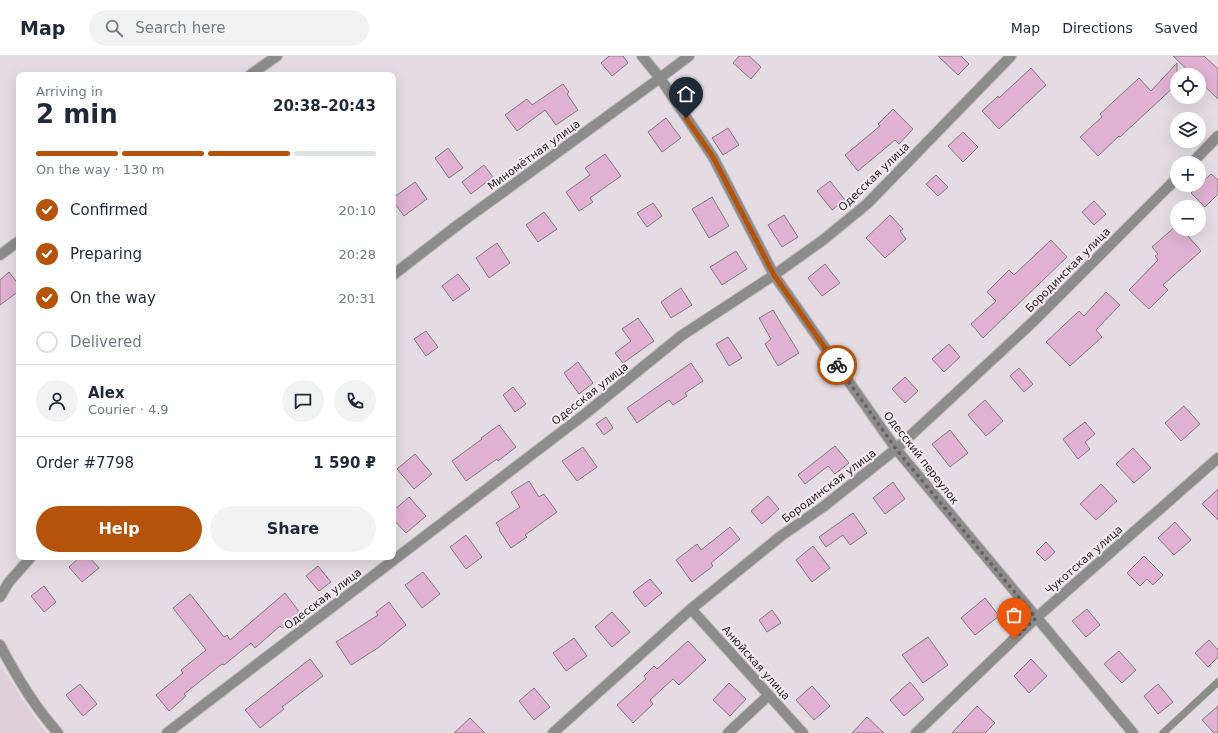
<!DOCTYPE html>
<meta charset="utf-8">
<style>
:root{--surface:#fff;--page:#f2f2f3;--text:#1f2937;--muted:#747a83;--line:#e0e1e3;--accent:#b45309}
body{margin:0;font-family:"DejaVu Sans",sans-serif;background:var(--page);color:var(--text);height:100vh;display:flex;flex-direction:column;font-size:15px;white-space:nowrap}
*{box-sizing:border-box;margin:0}
p{font-size:13px;color:var(--muted)}
.icon{flex:none;width:22px;height:22px;fill:none;stroke:currentColor;stroke-width:2;stroke-linecap:round;stroke-linejoin:round}
.map{position:relative;flex:1;overflow:hidden}
.drawer{position:absolute;left:16px;top:16px;width:380px;height:488px;display:flex;flex-direction:column;background:var(--surface);border-radius:8px;box-shadow:0 4px 16px #0002}
.drawer>*{flex:none}
.buttons{position:absolute;left:1170px;top:12px;display:grid;gap:8px}
.buttons a{display:grid;place-items:center;width:36px;height:36px;border-radius:50%;background:var(--surface);box-shadow:0 4px 16px #0002;font-size:20px}
.pin{position:absolute;display:grid;place-items:center;width:34px;height:34px;color:#fff;margin:-41px -17px;border-radius:50% 50% 50% 0;rotate:-45deg;box-shadow:0 0 4px #0007}
.pin .icon{rotate:45deg}
.courier{position:absolute;display:grid;place-items:center;width:40px;height:40px;margin:-20px;border:3px solid #b45309;border-radius:50%;background:#fff;color:#222;box-shadow:0 1px 5px #0007}
.overview em{font-style:normal;font-weight:600}
.overview div{display:flex;flex-direction:column-reverse}
.overview{display:flex;align-items:center;justify-content:space-between;height:68px;padding:0 20px}
h1{font-size:26px;font-weight:600;line-height:30px}
.bar{display:grid;grid-template-columns:repeat(4,1fr);gap:6px 4px;align-content:center;height:48px;padding:0 20px}
.bar i{height:5px;border-radius:3px;background:var(--line)}
.bar .on{background:var(--accent)}
.bar p{grid-column:span 4}
.line{display:flex;align-items:center;gap:10px;padding:0 20px;border-top:1px solid var(--line)}
.line div{flex:1}
.round{display:grid;place-items:center;flex:none;width:42px;height:42px;border-radius:21px;background:var(--page)}
ol{padding:0 20px;list-style:none}
li{display:flex;align-items:center;gap:12px;height:44px}
li p{margin-inline-start:auto}
li .icon{padding:4px;border-radius:50%;background:var(--accent);color:#fff;stroke-width:4}
li:last-child{color:var(--muted)}
li i{width:22px;height:22px;border:2px solid var(--line);border-radius:50%}
.cta{display:flex;gap:8px;margin-top:auto;padding:8px 20px}
.cta a{flex:1;height:46px;border-radius:24px;background:var(--accent);color:#fff;font-size:16px;font-weight:600;line-height:46px;text-align:center}
.cta a+a{background:var(--page);color:var(--text)}
header{display:flex;align-items:center;gap:24px;box-sizing:border-box;height:56px;padding:0 20px;background:var(--surface);border-bottom:1px solid var(--line)}
header strong{font-size:19px}
nav{display:flex;gap:22px;margin-inline-start:auto;font-size:14px}
.search{width:280px;height:36px;background:var(--page);display:flex;align-items:center;gap:10px;box-sizing:border-box;padding:0 14px;border-radius:22px;color:var(--muted);font-size:15px}
.map>svg:first-child{display:block}
</style>
<header>
<strong>Map</strong>
<div class="search"><svg class="icon" aria-label="search" viewBox="0 0 24 24"><circle cx="10" cy="10" r="6"/><path d="M15 15l6 6"/></svg>Search here</div>
<nav><a>Map</a><a>Directions</a><a>Saved</a></nav>
</header>
<div class="map">
<svg width="1218" height="677" viewBox="0 0 1218 677">
<rect width="100%" height="100%" fill="#e4dce2"/>
<path fill="#decfd9" d="M0,609L37,665L47,677H0Z"/>
<path fill="#e0b1d2" stroke="#817a7f" d="M609,0H623L628,7L612,20L601,7Z
M739,0H749L761,11L751,23L733,7Z
M938,0H961L969,8L958,19Z
M1173,0H1204L1218,13V43L1199,25V19H1193Z
M1177,7V28L1120,81L1119,80L1098,100L1080,81L1102,61L1100,58L1139,22L1151,35Z
M1031,12L1046,29L999,73L982,55L998,40L999,42Z
M563,28L569,36L567,38L578,54L556,69L545,54L517,75L505,59L527,43L532,49Z
M893,53L913,73L899,88L895,84L858,115L845,99L880,70L878,68Z
M666,62L681,82L662,96L648,76Z
M728,72L739,89L723,99L712,82Z
M963,76L978,91L963,106L948,90Z
M448,92L463,112L449,122L435,102Z
M605,98L621,120L590,142L593,146L579,155L566,136L590,119L585,112Z
M484,109L493,121L471,138L462,126Z
M1211,118L1218,124V138L1205,151L1191,137Z
M936,119L948,131L938,140L926,128Z
M830,125L845,144L832,154L817,135Z
M415,126L427,143L404,160L393,145V142Z
M712,141L729,170L709,182L692,153Z
M1094,145L1106,158L1094,169L1082,156Z
M653,147L662,160L647,171L637,157Z
M544,156L557,173L538,186L526,169Z
M784,159L798,181L782,191L768,169Z
M890,159L903,173L900,175L906,183L885,202L866,182Z
M1177,169V173H1182L1201,195L1163,229L1168,234L1149,253L1129,234L1158,204L1155,200L1158,198L1152,191Z
M1051,184L1067,201L983,282L971,268L996,245L987,236L1009,214L1014,219Z
M497,187L510,207L489,222L476,202Z
M736,195L747,213L722,229L710,211Z
M825,208L840,227L822,240L808,222Z
M9,216L19,229V235L0,249V224Z
M458,218L470,233L453,245L442,230Z
M681,232L692,249L671,262L661,246Z
M1106,236L1120,249L1096,274L1102,281L1070,310L1046,286L1079,255L1084,260Z
M773,254L799,297L778,310L765,288L771,283L759,262Z
M638,262L654,285L623,307L615,297L631,285L622,273Z
M426,275L438,291L426,300L414,283Z
M728,281L742,302L729,310L716,288Z
M949,288L960,301L944,316L932,303Z
M578,306L593,327L579,338L564,317Z
M691,307L703,325L685,337L687,340L673,349L669,344L637,367L627,352Z
M1019,312L1033,328L1024,336L1010,320Z
M905,321L918,335L905,347L892,333Z
M513,331L526,348L515,356L503,339Z
M985,344L1003,365L986,380L968,359Z
M1184,350L1200,368L1181,385L1165,367Z
M606,361L613,372L604,379L596,368Z
M1085,366L1095,378L1085,386L1090,393L1078,403L1063,383Z
M499,369L516,391L498,405L497,403L466,425L452,405L482,383L481,382Z
M950,374L968,397L950,411L932,388Z
M835,390L849,407L835,418L828,410L805,428L798,419Z
M583,391L597,411L577,425L562,405Z
M1133,392L1151,412L1134,427L1116,408Z
M415,398L432,418L414,433L397,413Z
M529,425L539,441L544,438L557,456L525,479L527,481L511,492L499,474L500,473L496,467L520,451L511,436Z
M893,426L905,443L885,458L873,442Z
M1101,428L1117,445L1096,464L1080,448Z
M1218,433V464L1202,448Z
M768,440L779,453L762,468L751,455Z
M409,441L426,460L406,477L393,463V455Z
M853,457L867,477L850,489L843,479L826,491L819,481Z
M1175,466L1191,484L1174,499L1158,482Z
M730,471L740,483L711,507L713,510L692,526L676,504L697,488L701,494Z
M466,479L482,501L466,513L450,491Z
M1046,486L1055,496L1045,505L1036,496Z
M813,490L830,512L812,526L796,504Z
M1144,500L1163,519L1153,529L1147,523L1140,530L1127,517Z
M80,501H89L99,512L82,526L69,511Z
M318,510L331,526L319,535L306,520Z
M423,516L440,538L422,552L405,529Z
M650,523L662,537L645,551L633,536Z
M44,530L56,546L44,556L31,540Z
M285,537L300,557L282,572L280,570L255,592L251,587L224,609L222,608L184,638L186,640L169,655L156,639L183,617L181,614L206,594L173,552L190,538L224,581L227,579L230,584Z
M985,542L999,560L975,579L961,562Z
M389,546L406,569L378,592L351,609L336,586L378,559L376,556Z
M1087,553L1100,569L1086,581L1072,565Z
M772,554L781,567L767,576L759,564Z
M612,556L630,576L612,591L595,571Z
M928,581L948,609L923,627L902,599Z
M574,582L587,600L566,615L553,597Z
M1209,584L1218,594V601L1208,611L1195,597Z
M688,585L706,604L679,629L673,623L650,644L653,648L633,667L617,649L646,623L644,620L654,610L657,613Z
M1119,595L1136,614L1122,627L1104,608Z
M310,603L323,620L282,651L284,653L260,672L245,654Z
M1031,603L1047,620L1029,637L1014,620Z
M910,626L924,643L904,660L890,644Z
M729,627L746,643L730,660L713,644Z
M80,628L97,648L83,660L66,639Z
M1158,628L1173,646L1158,658L1144,640Z
M812,630L830,650L814,664L796,644Z
M534,632L550,651L534,664L519,645Z
M977,650L995,667L985,677H952Z
M1218,650V677H1214L1202,664Z
M867,661L884,677H852Z
M470,662L485,677H454Z"/>
<g fill="none" stroke-linecap="round" stroke-linejoin="round">
<defs>
<path id="service" d="M1163,677L1218,626"/>
<path id="minor" d="M642,0L660,22L713,101L774,219L896,393L1133,677
M250,19L277,0
M1192,107L1218,80
M0,199L19,185
M393,219L459,168L660,22L689,0
M0,541L9,526L31,501
M691,553L803,677
M0,589C16,620 35,651 58,677
M167,677L585,358L681,280L774,219L823,184L867,148L1011,0
M553,677L691,553L781,480L823,451L896,393L1036,263L1177,122
M728,677L769,639
M916,677L1036,562L1218,402"/>
</defs>
<use href="#service" stroke="#c1babf" stroke-width="8"/>
<use href="#minor" stroke="#c1babf" stroke-width="12"/>
<use href="#service" stroke="#8c8d8a" stroke-width="7"/>
<use href="#minor" stroke="#8c8d8a" stroke-width="10"/>
</g>
<g fill="none" stroke-linecap="round" stroke-linejoin="round">
<path stroke="#666165" stroke-width="4" stroke-dasharray="0 7.2" d="M837,309L896,393L1036,562L1014,583"/>
<path stroke="#b45309" stroke-width="5" d="M686,62L713,101L774,219L837,309"/>
</g>
<g text-anchor="middle" dominant-baseline="central" stroke-width="4" stroke-linejoin="round" paint-order="stroke">
<g font-size="11" fill="#221f21" stroke="#f2eaef">
<text transform="translate(534 99) rotate(-36)">Миномётная улица</text>
<text transform="translate(874 121) rotate(-44)">Одесская улица</text>
<text transform="translate(1068 214) rotate(-45)">Бородинская улица</text>
<text transform="translate(590 338) rotate(-38)">Одесская улица</text>
<text transform="translate(921 402) rotate(52)">Одесский переулок</text>
<text transform="translate(829 430) rotate(-37)">Бородинская улица</text>
<text transform="translate(1084 504) rotate(-41)">Чукотская улица</text>
<text transform="translate(323 543) rotate(-37)">Одесская улица</text>
<text transform="translate(756 607) rotate(48)">Анюйская улица</text>
</g>
</g>
</svg>
<div class="buttons">
<a><svg class="icon" aria-label="locate" viewBox="0 0 24 24"><circle cx="12" cy="12" r="6"/><path d="M12 2v4M12 18v4M2 12h4M18 12h4"/></svg></a>
<a><svg class="icon" aria-label="layers" viewBox="0 0 24 24"><path d="M12 4l9 5-9 5-9-5zM3 14l9 5 9-5"/></svg></a>
<a>+</a>
<a>−</a>
</div>
<div class="pin" style="left:1014px;top:583px;background:#ea580c"><svg class="icon" aria-label="bag" viewBox="0 0 24 24"><path d="M5 8h14l-1 12H6zM9 8a3 3 0 0 1 6 0"/></svg></div>
<div class="pin" style="left:686px;top:62px;background:#1f2937"><svg class="icon" aria-label="home" viewBox="0 0 24 24"><path d="M3 11l9-7 9 7M6 9v11h12V9"/></svg></div>
<div class="courier" style="left:837px;top:309px"><svg class="icon" aria-label="bike" viewBox="0 0 24 24"><circle cx="6" cy="16" r="4"/><circle cx="18" cy="16" r="4"/><path d="M6 16l4-8h5l3 8M10 8l3 8H6M13 5h3"/></svg></div>
<section class="drawer">
<div class="overview"><div><h1>2 min</h1><p>Arriving in</p></div><em>20:38–20:43</em></div>
<div class="bar"><i class="on"></i><i class="on"></i><i class="on"></i><i></i><p>On the way · 130 m</p></div>
<ol>
<li><svg class="icon" aria-label="check" viewBox="0 0 24 24"><path d="M5 12l5 5 9-10"/></svg>Confirmed<p>20:10</p></li>
<li><svg class="icon" aria-label="check" viewBox="0 0 24 24"><path d="M5 12l5 5 9-10"/></svg>Preparing<p>20:28</p></li>
<li><svg class="icon" aria-label="check" viewBox="0 0 24 24"><path d="M5 12l5 5 9-10"/></svg>On the way<p>20:31</p></li>
<li><i></i>Delivered</li>
</ol>
<div class="line" style="height:72px"><a class="round"><svg class="icon" aria-label="person" viewBox="0 0 24 24"><circle cx="12" cy="8" r="4"/><path d="M4 21q1-7 8-7t8 7"/></svg></a><div><b>Alex</b><p>Courier · 4.9</p></div><a class="round"><svg class="icon" aria-label="chat" viewBox="0 0 24 24"><path d="M4 5h16v11H9l-5 4z"/></svg></a><a class="round"><svg class="icon" aria-label="phone" viewBox="0 0 24 24"><path d="M5 4h4l2 5-3 2q2 4 5 5l2-3 5 2v4C11 20 4 13 5 4z"/></svg></a></div>
<div class="line" style="height:52px"><div>Order #7798</div><b>1 590 ₽</b></div>
<div class="cta"><a>Help</a><a>Share</a></div>
</section>
</div>
